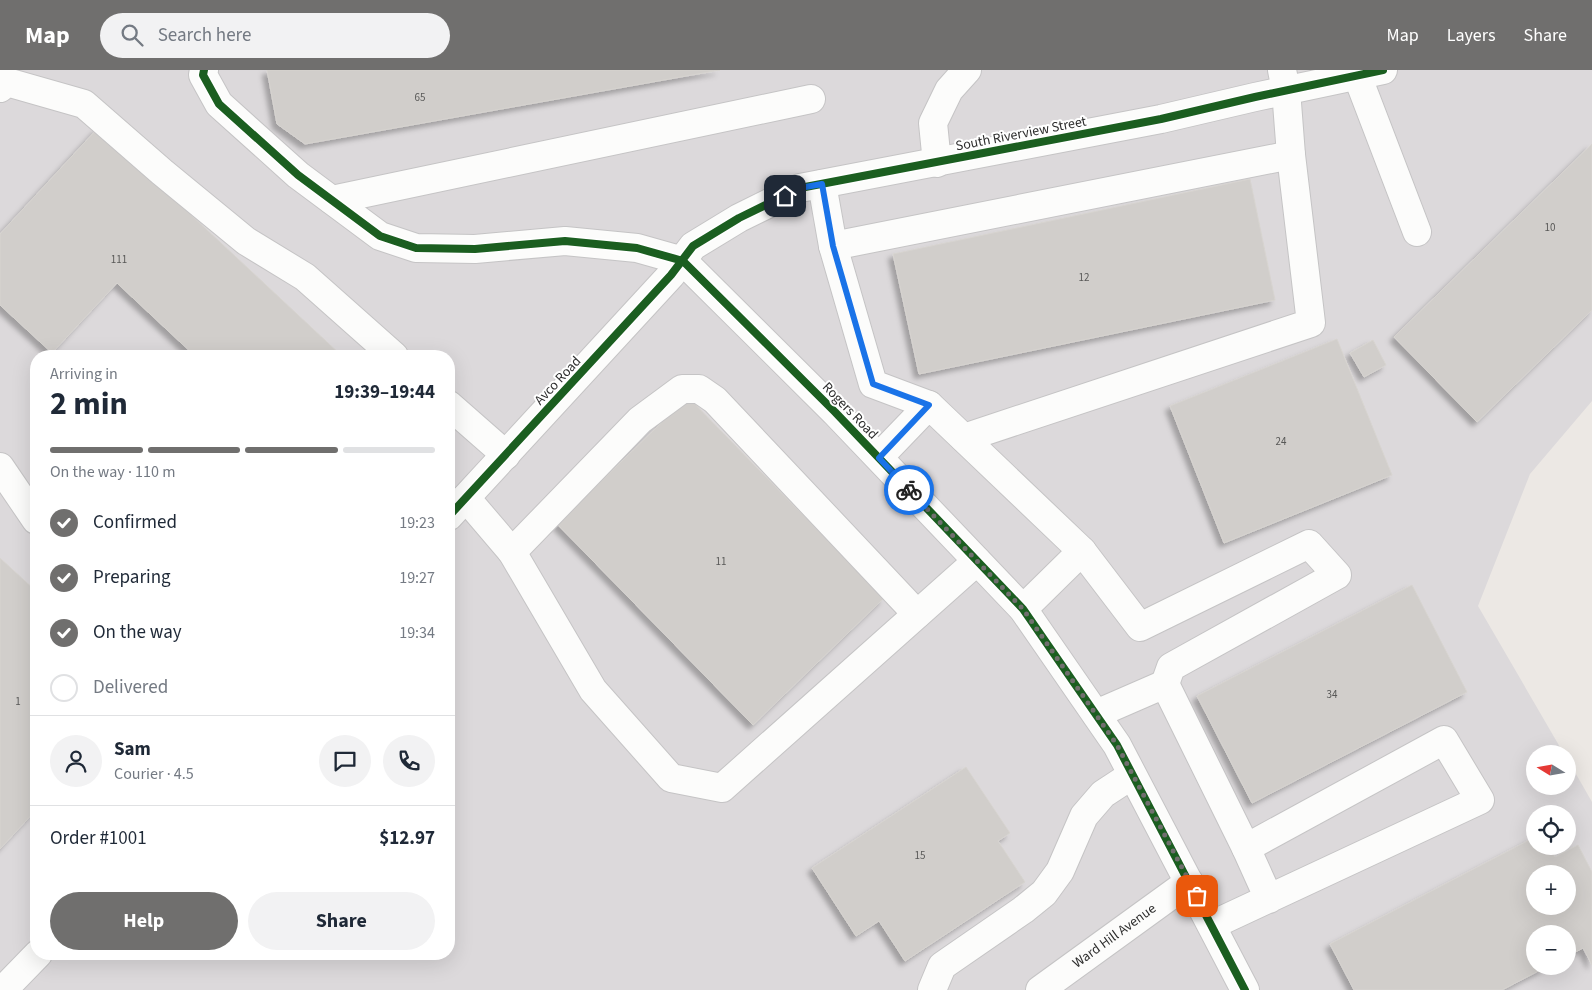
<!DOCTYPE html>
<meta charset="utf-8">
<style>
:root{--surface:#fff;--page:#f2f2f3;--text:#1f2937;--muted:#747a83;--line:#e0e1e3;--accent:#706f6e}
body{margin:0;font-family:"Source Sans 3",sans-serif;background:var(--page);color:var(--text);height:100vh;display:flex;flex-direction:column;font-size:19px;white-space:nowrap}
*{box-sizing:border-box;margin:0}
p{font-size:16px;color:var(--muted)}
.icon{flex:none;width:28px;height:28px;fill:none;stroke:currentColor;stroke-width:2;stroke-linecap:round;stroke-linejoin:round}
.map{position:relative;flex:1;overflow:hidden}
.details{position:absolute;left:30px;top:280px;width:425px;height:610px;display:flex;flex-direction:column;background:var(--surface);border-radius:20px;box-shadow:0 5px 20px #0002}
.details>*{flex:none}
.needle{width:32px;rotate:281deg}
.tools{position:absolute;left:1526px;top:675px;display:grid;gap:10px}
.tools a{display:grid;place-items:center;width:50px;height:50px;border-radius:50%;background:var(--surface);box-shadow:0 5px 20px #0002;font-size:25px}
.pin{position:absolute;display:grid;place-items:center;width:42px;height:42px;color:#fff;margin:-21px;border-radius:10px;box-shadow:0 2px 8px #0006}
.courier{position:absolute;display:grid;place-items:center;width:50px;height:50px;margin:-25px;border:4px solid #1a73e8;border-radius:50%;background:#fff;color:#222;box-shadow:0 1px 6px #0007}
.overview em{font-style:normal;font-weight:700}
.overview div{display:flex;flex-direction:column-reverse}
.overview{display:flex;align-items:center;justify-content:space-between;height:85px;padding:0 20px}
h1{font-size:32px;font-weight:700;line-height:38px}
.bar{display:grid;grid-template-columns:repeat(4,1fr);gap:8px 5px;align-content:center;height:60px;padding:0 20px}
.bar i{height:6px;border-radius:4px;background:var(--line)}
.bar .active{background:var(--accent)}
.bar p{grid-column:span 4}
.line{display:flex;align-items:center;gap:12px;padding:0 20px;border-top:1px solid var(--line)}
.line div{flex:1}
.round{display:grid;place-items:center;flex:none;width:52px;height:52px;border-radius:26px;background:var(--page)}
ol{padding:0 20px;list-style:none}
li{display:flex;align-items:center;gap:15px;height:55px}
li p{margin-inline-start:auto}
li .icon{padding:5px;border-radius:50%;background:var(--accent);color:#fff;stroke-width:4}
li:last-child{color:var(--muted)}
li i{width:28px;height:28px;border:2px solid var(--line);border-radius:50%}
.cta{display:flex;gap:10px;margin-top:auto;padding:10px 20px}
.cta a{flex:1;height:58px;border-radius:30px;background:var(--accent);color:#fff;font-size:20px;font-weight:700;line-height:58px;text-align:center}
.cta a+a{background:var(--page);color:var(--text)}
header{display:flex;align-items:center;gap:30px;box-sizing:border-box;height:70px;padding:0 25px;background:var(--accent);color:#fff}
header strong{font-size:24px}
nav{display:flex;gap:28px;margin-inline-start:auto;font-size:18px}
.search{width:350px;height:45px;background:var(--page);display:flex;align-items:center;gap:12px;box-sizing:border-box;padding:0 18px;border-radius:28px;color:var(--muted);font-size:19px}
.map>svg:first-child{display:block}
</style>
<header>
<strong>Map</strong>
<div class="search"><svg class="icon" aria-label="search" viewBox="0 0 24 24"><circle cx="10" cy="10" r="6"/><path d="M15 15l6 6"/></svg>Search here</div>
<nav><a>Map</a><a>Layers</a><a>Share</a></nav>
</header>
<div class="map">
<svg width="1592" height="920" viewBox="0 0 1592 920">
<defs>
<filter id="shadow"><feDropShadow dx="-4.5" dy="4.5" stdDeviation="2.5" flood-color="#0004"/></filter>
</defs>
<rect width="100%" height="100%" fill="#ece8e4"/>
<path fill="#dcd9db" fill-rule="evenodd" d="M0,0H1592V331L1530,404L1478,536L1564,684H1535V716H1568V690L1592,732V920H0ZM36,286H449V884H36ZM1535,744H1568V776H1535ZM1535,804H1568V836H1535ZM1535,864H1568V896H1535Z"/>
<path fill="#d1cecb" stroke="#d7d4d0" fill-rule="evenodd" filter="url(#shadow)" d="M267,0H720L305,74L277,54Z
M98,58L342,286H195L117,213L52,283L0,235V164Z
M1592,74V240L1477,352L1394,267Z
M1250,109L1275,230L919,304L893,184Z
M1337,269L1392,405L1224,473L1170,336Z
M1373,270L1386,295L1364,307L1350,283Z
M688,327L884,528L753,655L557,454Z
M0,488L36,521V740L0,779Z
M1412,515L1467,622L1252,733L1197,626Z
M966,697L1010,763L998,771L1025,812L905,891L879,851L856,866L812,798Z
M1535,767V776H1549L1555,787L1578,775L1592,802V895L1583,878L1568,886V864H1535V896H1548L1502,920H1354L1330,874ZM1535,804H1568V836H1535Z"/>
<g fill="none" stroke-linecap="round" stroke-linejoin="round">
<defs>
<g id="minor">
<path d="M204,0L203,5L219,34L298,105L380,166L416,178L475,179L565,171L637,178L683,191L835,342L1023,539L1117,675L1245,920"/>
<path d="M1357,5L1417,162"/>
<path d="M0,18L7,12L84,34L162,102L246,171L305,207L394,286"/>
<path d="M937,93L933,53L949,20L967,0"/>
<path d="M822,114L833,176L873,314L929,335"/>
<path d="M332,130L811,29"/>
<path d="M833,176L1291,85L1286,20L1282,0"/>
<path d="M449,335L506,385"/>
<path d="M964,368L1311,253L1291,85"/>
<path d="M879,387L929,335L1082,481"/>
<path d="M0,397L36,450"/>
<path d="M466,428L512,482L593,620L671,708L722,718L977,491"/>
<path d="M449,446L671,205L693,176L739,148L800,118L1161,49L1255,27L1383,0"/>
<path d="M512,482L640,350L682,319H699L715,330L917,544"/>
<path d="M1023,539L1082,481L1140,557L1309,474L1337,505L1171,597L1165,614"/>
<path d="M1096,644L1165,614L1246,778"/>
<path d="M1212,855L1480,730L1444,670L1246,778L1269,829"/>
<path d="M3,920L38,884"/>
<path d="M932,920L942,896L1023,840L1044,823L1060,801L1084,746L1103,724L1132,705"/>
<path id="s1" d="M1040,920L1189,812"/>
</g>
</defs>
<use href="#minor" stroke="#c5c4c5" stroke-width="30"/>
<use href="#minor" stroke="#fcfcfb" stroke-width="28"/>
<defs>
<path id="cycleway" d="M204,0L203,5L219,34L298,105L380,166L416,178L475,179L565,171L637,178L683,191L835,342L1023,539L1117,675L1245,920
M449,446L671,205L693,176L739,148L800,118L1161,49L1255,27L1383,0"/>
</defs>
<use href="#cycleway" stroke="#fff" stroke-width="11"/>
<use href="#cycleway" stroke="#1b5e20" stroke-width="8"/>
</g>
<g fill="none" stroke-linecap="round" stroke-linejoin="round">
<path stroke="#706f6e" stroke-width="5" stroke-dasharray="0 9" d="M909,420L1023,539L1117,675L1197,826"/>
<path stroke="#1a73e8" stroke-width="6" d="M785,126L800,118L822,114L833,176L873,314L929,335L879,388L909,420"/>
</g>
<g text-anchor="middle" dominant-baseline="central" stroke-width="4" stroke-linejoin="round" paint-order="stroke">
<g font-size="11" fill="#585857">
<text x="420" y="27">65</text>
<text x="1550" y="157">10</text>
<text x="119" y="189">111</text>
<text x="1084" y="207">12</text>
<text x="1281" y="371">24</text>
<text x="721" y="491">11</text>
<text x="1332" y="624">34</text>
<text x="18" y="631">1</text>
<text x="920" y="785">15</text>
</g>
<g font-size="14" fill="#2e2e2e" stroke="#fff">
<text transform="translate(1021 64) rotate(-11)">South Riverview Street</text>
<text transform="translate(558 311) rotate(-47)">Avco Road</text>
<text transform="translate(850 341) rotate(46)">Rogers Road</text>
<text stroke="none"><textPath href="#s1" startOffset="92">Ward Hill Avenue</textPath></text>
</g>
</g>
</svg>
<div class="tools">
<a><svg class="needle" viewBox="-14 -14 28 28"><path d="M0-13l5 13h-10z" fill="#e53935"/><path d="M0 13l5-13h-10z" fill="#747a83"/></svg></a>
<a><svg class="icon" aria-label="locate" viewBox="0 0 24 24"><circle cx="12" cy="12" r="6"/><path d="M12 2v4M12 18v4M2 12h4M18 12h4"/></svg></a>
<a>+</a>
<a>−</a>
</div>
<div class="pin" style="left:1197px;top:826px;background:#ea580c"><svg class="icon" aria-label="bag" viewBox="0 0 24 24"><path d="M5 8h14l-1 12H6zM9 8a3 3 0 0 1 6 0"/></svg></div>
<div class="pin" style="left:785px;top:126px;background:#1f2937"><svg class="icon" aria-label="home" viewBox="0 0 24 24"><path d="M3 11l9-7 9 7M6 9v11h12V9"/></svg></div>
<div class="courier" style="left:909px;top:420px"><svg class="icon" aria-label="bike" viewBox="0 0 24 24"><circle cx="6" cy="16" r="4"/><circle cx="18" cy="16" r="4"/><path d="M6 16l4-8h5l3 8M10 8l3 8H6M13 5h3"/></svg></div>
<section class="details">
<div class="overview"><div><h1>2 min</h1><p>Arriving in</p></div><em>19:39–19:44</em></div>
<div class="bar"><i class="active"></i><i class="active"></i><i class="active"></i><i></i><p>On the way · 110 m</p></div>
<ol>
<li><svg class="icon" aria-label="check" viewBox="0 0 24 24"><path d="M5 12l5 5 9-10"/></svg>Confirmed<p>19:23</p></li>
<li><svg class="icon" aria-label="check" viewBox="0 0 24 24"><path d="M5 12l5 5 9-10"/></svg>Preparing<p>19:27</p></li>
<li><svg class="icon" aria-label="check" viewBox="0 0 24 24"><path d="M5 12l5 5 9-10"/></svg>On the way<p>19:34</p></li>
<li><i></i>Delivered</li>
</ol>
<div class="line" style="height:90px"><a class="round"><svg class="icon" aria-label="person" viewBox="0 0 24 24"><circle cx="12" cy="8" r="4"/><path d="M4 21q1-7 8-7t8 7"/></svg></a><div><b>Sam</b><p>Courier · 4.5</p></div><a class="round"><svg class="icon" aria-label="chat" viewBox="0 0 24 24"><path d="M4 5h16v11H9l-5 4z"/></svg></a><a class="round"><svg class="icon" aria-label="phone" viewBox="0 0 24 24"><path d="M5 4h4l2 5-3 2q2 4 5 5l2-3 5 2v4C11 20 4 13 5 4z"/></svg></a></div>
<div class="line" style="height:65px"><div>Order #1001</div><b>$12.97</b></div>
<div class="cta"><a>Help</a><a>Share</a></div>
</section>
</div>
